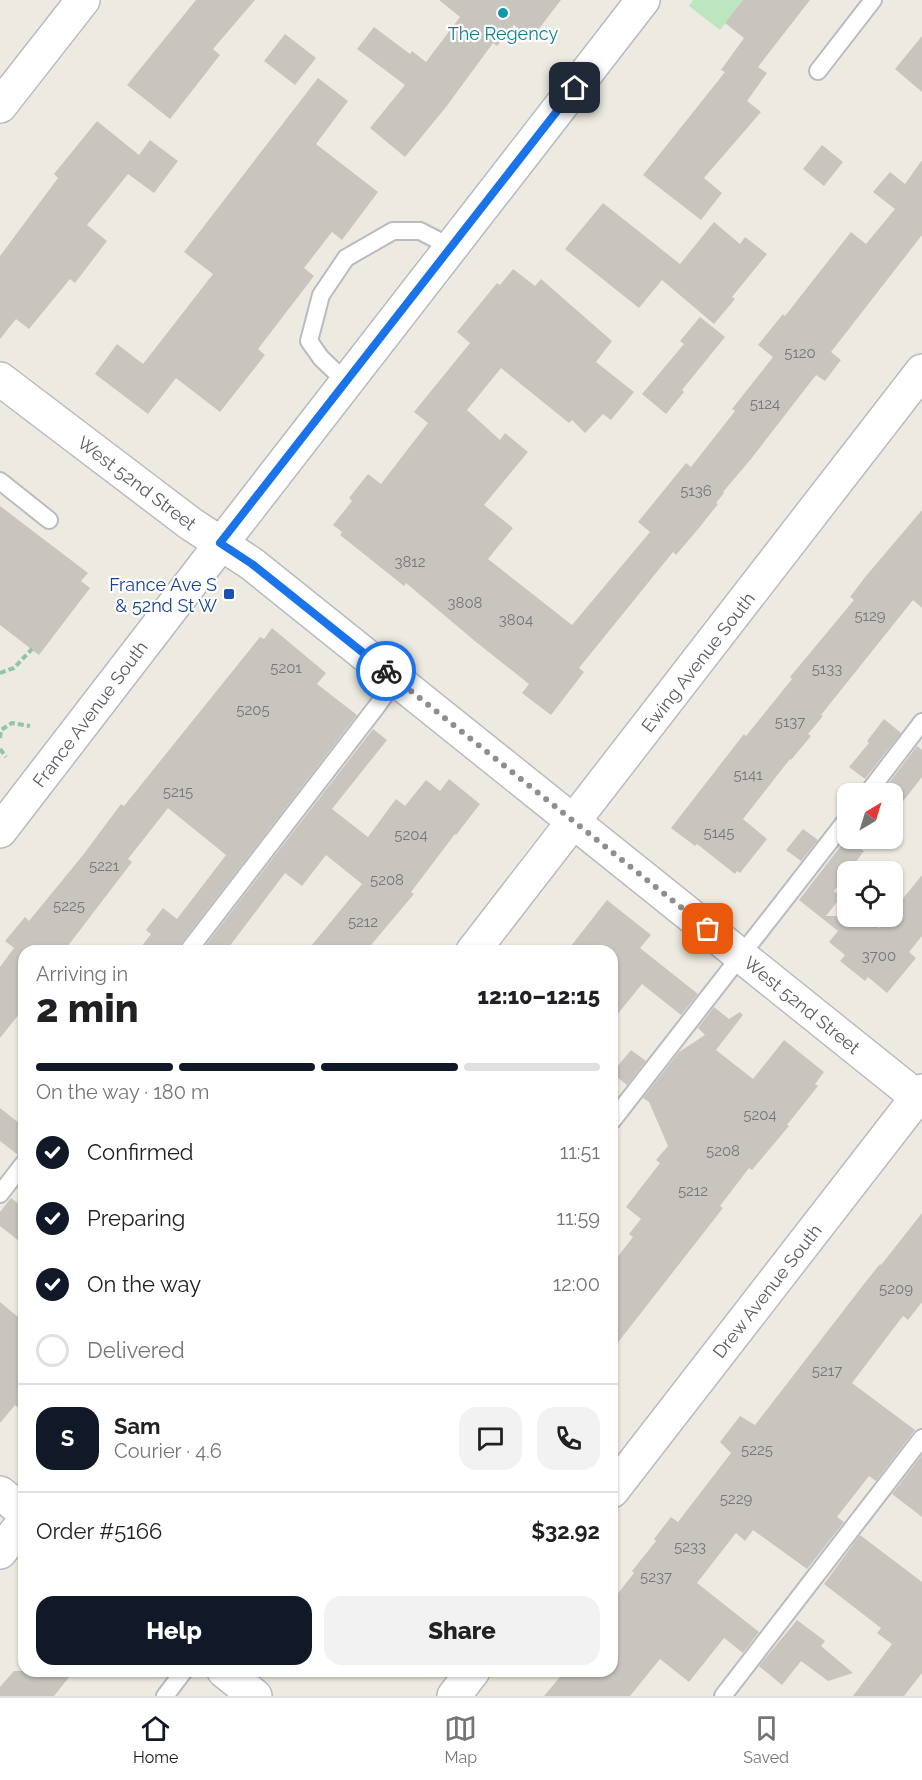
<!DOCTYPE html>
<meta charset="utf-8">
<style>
:root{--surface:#fff;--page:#f2f2f2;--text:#202124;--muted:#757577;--line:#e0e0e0;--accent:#111827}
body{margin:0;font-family:Raleway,sans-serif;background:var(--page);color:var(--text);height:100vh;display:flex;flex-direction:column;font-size:22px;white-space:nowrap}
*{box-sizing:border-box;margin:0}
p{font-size:20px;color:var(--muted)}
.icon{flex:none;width:33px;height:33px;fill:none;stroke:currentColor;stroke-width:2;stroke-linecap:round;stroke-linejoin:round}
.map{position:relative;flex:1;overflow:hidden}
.drawer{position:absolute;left:18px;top:945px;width:600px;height:732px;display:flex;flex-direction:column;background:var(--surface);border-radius:18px;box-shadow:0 2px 4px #0004}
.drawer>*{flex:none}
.needle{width:39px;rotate:38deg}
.controls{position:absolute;left:837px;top:783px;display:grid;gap:12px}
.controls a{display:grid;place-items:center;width:66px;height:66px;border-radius:12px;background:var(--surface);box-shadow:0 2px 4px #0004;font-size:30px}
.pin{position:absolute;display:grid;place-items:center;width:51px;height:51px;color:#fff;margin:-26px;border-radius:12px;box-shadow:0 3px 9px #0006}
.courier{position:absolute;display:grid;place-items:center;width:60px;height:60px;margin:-30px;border:4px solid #1a73e8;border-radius:50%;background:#fff;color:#222;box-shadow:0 2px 8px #0007}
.headline em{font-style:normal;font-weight:800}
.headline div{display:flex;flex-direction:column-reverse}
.headline{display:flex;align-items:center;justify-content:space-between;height:102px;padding:0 18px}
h1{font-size:39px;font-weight:800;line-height:45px}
.bar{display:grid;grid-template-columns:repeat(4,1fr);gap:9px 6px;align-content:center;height:72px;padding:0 18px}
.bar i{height:8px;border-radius:4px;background:var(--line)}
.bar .selected{background:var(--accent)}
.bar p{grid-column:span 4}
.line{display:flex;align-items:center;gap:15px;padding:0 18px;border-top:2px solid var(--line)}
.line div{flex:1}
.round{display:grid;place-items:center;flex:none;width:63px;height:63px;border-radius:18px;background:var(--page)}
ol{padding:0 18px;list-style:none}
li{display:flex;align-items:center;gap:18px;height:66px}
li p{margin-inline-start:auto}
li .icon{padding:6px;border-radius:50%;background:var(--accent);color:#fff;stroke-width:4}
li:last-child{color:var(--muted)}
li i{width:33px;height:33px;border:3px solid var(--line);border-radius:50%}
.button{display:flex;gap:12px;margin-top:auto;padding:12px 18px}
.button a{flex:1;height:69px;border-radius:18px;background:var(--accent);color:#fff;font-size:24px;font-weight:800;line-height:69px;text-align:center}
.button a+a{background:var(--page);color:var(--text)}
.tab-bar{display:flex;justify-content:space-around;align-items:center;height:84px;border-top:2px solid var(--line);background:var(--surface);font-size:16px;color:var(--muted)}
.tab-bar a{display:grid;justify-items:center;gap:3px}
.tab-bar .selected{color:var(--accent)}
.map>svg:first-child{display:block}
</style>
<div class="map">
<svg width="922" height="1696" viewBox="0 0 922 1696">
<rect width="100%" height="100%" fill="#edebe1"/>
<path fill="#bce6be" d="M693,0H743L720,30L689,6Z"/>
<path fill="#c8c5be" d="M196,0H255L213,49L220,55L170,119L127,85Z
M439,0H561L531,39L514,25L497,46L493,43L446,107L405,157L370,128L405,85L357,49L374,27L410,54L412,51L426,62L460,17Z
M743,0H810L758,67L767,73L747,101L761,112L704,178L722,193L701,220L643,175L725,72L721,70L744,38L725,23Z
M285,34L316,58L295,85L264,61Z
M922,36V92L895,69Z
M318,78L348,101L316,144L378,192L342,240L332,232L304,268L314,276L258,349L265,355L220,412L176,378L148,414L95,374L117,344L143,364L213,274L184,252Z
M97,121L139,155L150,140L178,161L154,193L128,174L87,225L107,241L75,283L70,279L29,329L16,319L0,339V256L58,178L54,174Z
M822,145L843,162L824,186L803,169Z
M922,160V235L831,352L841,360L825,381L816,375L751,459L723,492L724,493L716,503L718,504L699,528L676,555L673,552L579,668L584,672L551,715L522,693L529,684L476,642L406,583L404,586L340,535L342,532L333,525L352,501L349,498L368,474L381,484L428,423L414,412L470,343L457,332L497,283L500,285L513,269L535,286L541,279L612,341L596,362L634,392L611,420L603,414L585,433L572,420L569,423L501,368L467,410L500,440L505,433L528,452L484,505L513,528L488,559L572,625L650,532L638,522L686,463L691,467L735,411L732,409L773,357L758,345L783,314L785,316L851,232L866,244L895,209L873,192L890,172L905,184Z
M603,203L680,264L714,222L740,244L745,237L767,254L732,297L735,299L714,324L662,280L639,308L565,249Z
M700,317L725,337L682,390L684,392L666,414L642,394L684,344L680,341Z
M0,506L88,573L81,581L90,588L39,655L0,625Z
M922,510V608L913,600L821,715L823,716L808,734L811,736L791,760L790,759L743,819L767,839L740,873L737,871L735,874L697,844L695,846L671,828L744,734L746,736L792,679L790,677L854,600L850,597L866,576Z
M272,628L326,673L317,684L357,715L180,945L178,951H138L151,934L146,930L163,908L177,919L226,855L168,808L128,859L132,862L64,951H24V1008L0,1038V967L14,948L5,941L25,917L29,921L83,855L121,804L124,806L260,637L264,639Z
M884,719L901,733L865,779L849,767L869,743L867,741Z
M373,729L387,740L332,809L368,837L396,799L405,806L426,780L440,791L449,779L480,804L456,835L455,834L411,892L414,894L366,951H307L362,884L326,855L302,886L285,873L226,951H201Z
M917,746L922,750V777L900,805L892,799V794L882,792Z
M803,829L818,840L801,861L786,850Z
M847,838L864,851L834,891L841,897L826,916H864L879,928L889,916H892V912L922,875V936L909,952L916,958L887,993L868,977L865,981L840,961L845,955L829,942L838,931L799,900Z
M607,900L651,935L640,948L698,994L681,1015L642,984L612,1021V951H567Z
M714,1007L729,1019L740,1012L743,1015L716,1050L753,1079L784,1040L824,1072L815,1084L818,1086L787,1125L789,1126L752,1170L749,1168L720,1206L723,1208L612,1350V1264L633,1237L629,1234L641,1219L626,1207L660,1163L656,1160L668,1146L649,1102L643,1098L679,1052L705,1035L698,1028Z
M631,1050L646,1061L627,1085L612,1073Z
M0,1108L24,1127V1153L18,1155L0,1141Z
M11,1198L24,1208V1245L0,1226V1212Z
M922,1213V1302L908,1320L903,1316L852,1383L915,1430L876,1481L869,1476L837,1517L844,1522L807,1569L753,1530L745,1541L736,1533L697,1583L759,1632L743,1653L724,1638L689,1682L660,1659L630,1696H544L565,1671H612V1601L634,1573L632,1571L656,1541L654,1539L671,1517L678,1522L731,1453L720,1442L740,1416L755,1425L864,1284L880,1264L881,1265Z
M0,1302L24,1322V1412L15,1405L0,1423Z
M922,1455V1517L892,1494Z
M860,1535L922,1582V1673L904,1696H853L892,1644L877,1633L881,1628L824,1584Z
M797,1620L825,1641L821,1646L853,1673L828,1681L801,1661L782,1685L759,1666Z
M14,1671H74L54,1696H0V1687Z"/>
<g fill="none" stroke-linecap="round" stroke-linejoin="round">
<defs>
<path id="lane" d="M818,71L873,0
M346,382L321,358L309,341L321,295L346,258L393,231H420L451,247
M0,481L49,520
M867,794L922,722
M188,951L377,706L396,679
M612,1121L848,818
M0,1194L24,1163
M165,1696L184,1671
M723,1696L922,1438"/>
<path id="street" d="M0,106L83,0
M0,379L191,524L252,564L922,1101
M473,951L922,371
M612,1491L922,1091
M0,1493L24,1512
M0,1552L24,1522
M224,1671L255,1696
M454,1696L473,1671"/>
<path id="secondary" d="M0,831L221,544L643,0"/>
</defs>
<use href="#lane" stroke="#b9bbc1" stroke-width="20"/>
<use href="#street" stroke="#b9bbc1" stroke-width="36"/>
<use href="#secondary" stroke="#b7bac0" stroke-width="36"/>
<path stroke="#93c5a4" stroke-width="4" stroke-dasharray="6 3" stroke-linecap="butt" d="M0,673L14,668L32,649
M0,738L1,730L12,723L30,726
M0,749L6,757"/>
<use href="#lane" stroke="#fff" stroke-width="16"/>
<use href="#street" stroke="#fff" stroke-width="33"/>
<use href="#secondary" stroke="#fff" stroke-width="33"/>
</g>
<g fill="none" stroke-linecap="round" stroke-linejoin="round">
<path stroke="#8d8f8f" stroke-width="6" stroke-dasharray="0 10.8" d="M386,671L708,929"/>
<path stroke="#1a73e8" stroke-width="8" d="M386,671L252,564L220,543L575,88"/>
</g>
<circle fill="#0f9aa8" stroke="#fff" stroke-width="2" cx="503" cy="13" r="6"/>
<rect fill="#1a4fb4" stroke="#fff" stroke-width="2" x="223" y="588" width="12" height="12" rx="3"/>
<g text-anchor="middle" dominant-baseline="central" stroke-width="4.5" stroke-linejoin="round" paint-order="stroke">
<g font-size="15" fill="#76777a">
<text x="800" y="353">5120</text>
<text x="765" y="404">5124</text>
<text x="696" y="491">5136</text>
<text x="410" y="562">3812</text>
<text x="465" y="603">3808</text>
<text x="870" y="616">5129</text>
<text x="516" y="620">3804</text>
<text x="286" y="668">5201</text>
<text x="827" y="669">5133</text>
<text x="253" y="710">5205</text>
<text x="790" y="722">5137</text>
<text x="748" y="775">5141</text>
<text x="178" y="792">5215</text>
<text x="719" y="833">5145</text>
<text x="411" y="835">5204</text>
<text x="104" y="866">5221</text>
<text x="387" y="880">5208</text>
<text x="69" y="906">5225</text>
<text x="363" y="922">5212</text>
<text x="879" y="956">3700</text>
<text x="760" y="1115">5204</text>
<text x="723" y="1151">5208</text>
<text x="693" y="1191">5212</text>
<text x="896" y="1289">5209</text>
<text x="827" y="1371">5217</text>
<text x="757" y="1450">5225</text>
<text x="736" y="1499">5229</text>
<text x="690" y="1547">5233</text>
<text x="656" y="1577">5237</text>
</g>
<g font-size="18" fill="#0d838f" stroke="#fff">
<text x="503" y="33">The Regency</text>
</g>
<g font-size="18" fill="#5a5d63" stroke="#fff">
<text transform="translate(137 483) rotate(37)">West 52nd Street</text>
<text transform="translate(698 662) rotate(-52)">Ewing Avenue South</text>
<text transform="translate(90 714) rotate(-53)">France Avenue South</text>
<text transform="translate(802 1005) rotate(39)">West 52nd Street</text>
<text transform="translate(767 1291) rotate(-52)">Drew Avenue South</text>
</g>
<g font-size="18" fill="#164399" stroke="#fff" text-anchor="end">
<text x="217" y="584">France Ave S<tspan x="217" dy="21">&amp; 52nd St W</tspan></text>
</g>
</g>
</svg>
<div class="controls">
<a><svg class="needle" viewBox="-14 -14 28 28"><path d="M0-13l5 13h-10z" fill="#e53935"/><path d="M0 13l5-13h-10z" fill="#757577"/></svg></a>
<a><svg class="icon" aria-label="locate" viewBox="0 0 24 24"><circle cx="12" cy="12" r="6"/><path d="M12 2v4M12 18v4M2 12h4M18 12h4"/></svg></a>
</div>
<div class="pin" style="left:708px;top:929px;background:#ea580c"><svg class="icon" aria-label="bag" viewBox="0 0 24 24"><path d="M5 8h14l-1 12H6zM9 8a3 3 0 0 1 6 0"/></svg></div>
<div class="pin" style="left:575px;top:88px;background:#1f2937"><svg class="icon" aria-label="home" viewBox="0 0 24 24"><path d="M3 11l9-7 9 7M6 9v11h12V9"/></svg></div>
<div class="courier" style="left:386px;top:671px"><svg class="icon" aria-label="bike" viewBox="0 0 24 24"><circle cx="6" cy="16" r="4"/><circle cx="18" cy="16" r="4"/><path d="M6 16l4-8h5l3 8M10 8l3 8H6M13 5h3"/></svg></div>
<section class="drawer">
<div class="headline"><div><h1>2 min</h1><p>Arriving in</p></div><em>12:10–12:15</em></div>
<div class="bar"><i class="selected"></i><i class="selected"></i><i class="selected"></i><i></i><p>On the way · 180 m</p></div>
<ol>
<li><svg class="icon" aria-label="check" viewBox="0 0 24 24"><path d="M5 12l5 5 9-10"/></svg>Confirmed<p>11:51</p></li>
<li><svg class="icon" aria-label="check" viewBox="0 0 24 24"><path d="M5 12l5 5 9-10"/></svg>Preparing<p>11:59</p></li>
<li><svg class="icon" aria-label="check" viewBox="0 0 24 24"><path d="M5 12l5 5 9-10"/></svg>On the way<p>12:00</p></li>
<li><i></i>Delivered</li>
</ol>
<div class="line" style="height:108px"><b class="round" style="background:var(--accent);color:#fff">S</b><div><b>Sam</b><p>Courier · 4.6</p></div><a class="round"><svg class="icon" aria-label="chat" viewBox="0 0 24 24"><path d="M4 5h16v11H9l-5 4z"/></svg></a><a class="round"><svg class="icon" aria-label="phone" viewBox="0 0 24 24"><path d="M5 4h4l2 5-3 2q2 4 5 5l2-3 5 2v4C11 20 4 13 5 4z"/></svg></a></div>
<div class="line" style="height:78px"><div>Order #5166</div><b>$32.92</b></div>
<div class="button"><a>Help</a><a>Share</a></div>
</section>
</div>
<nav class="tab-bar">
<a class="selected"><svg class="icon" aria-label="home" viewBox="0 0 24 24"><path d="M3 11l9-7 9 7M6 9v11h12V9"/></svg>Home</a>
<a><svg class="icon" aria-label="map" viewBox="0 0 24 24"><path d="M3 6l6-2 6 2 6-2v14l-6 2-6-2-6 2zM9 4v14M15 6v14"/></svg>Map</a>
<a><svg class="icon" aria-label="saved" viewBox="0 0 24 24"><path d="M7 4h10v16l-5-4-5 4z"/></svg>Saved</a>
</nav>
